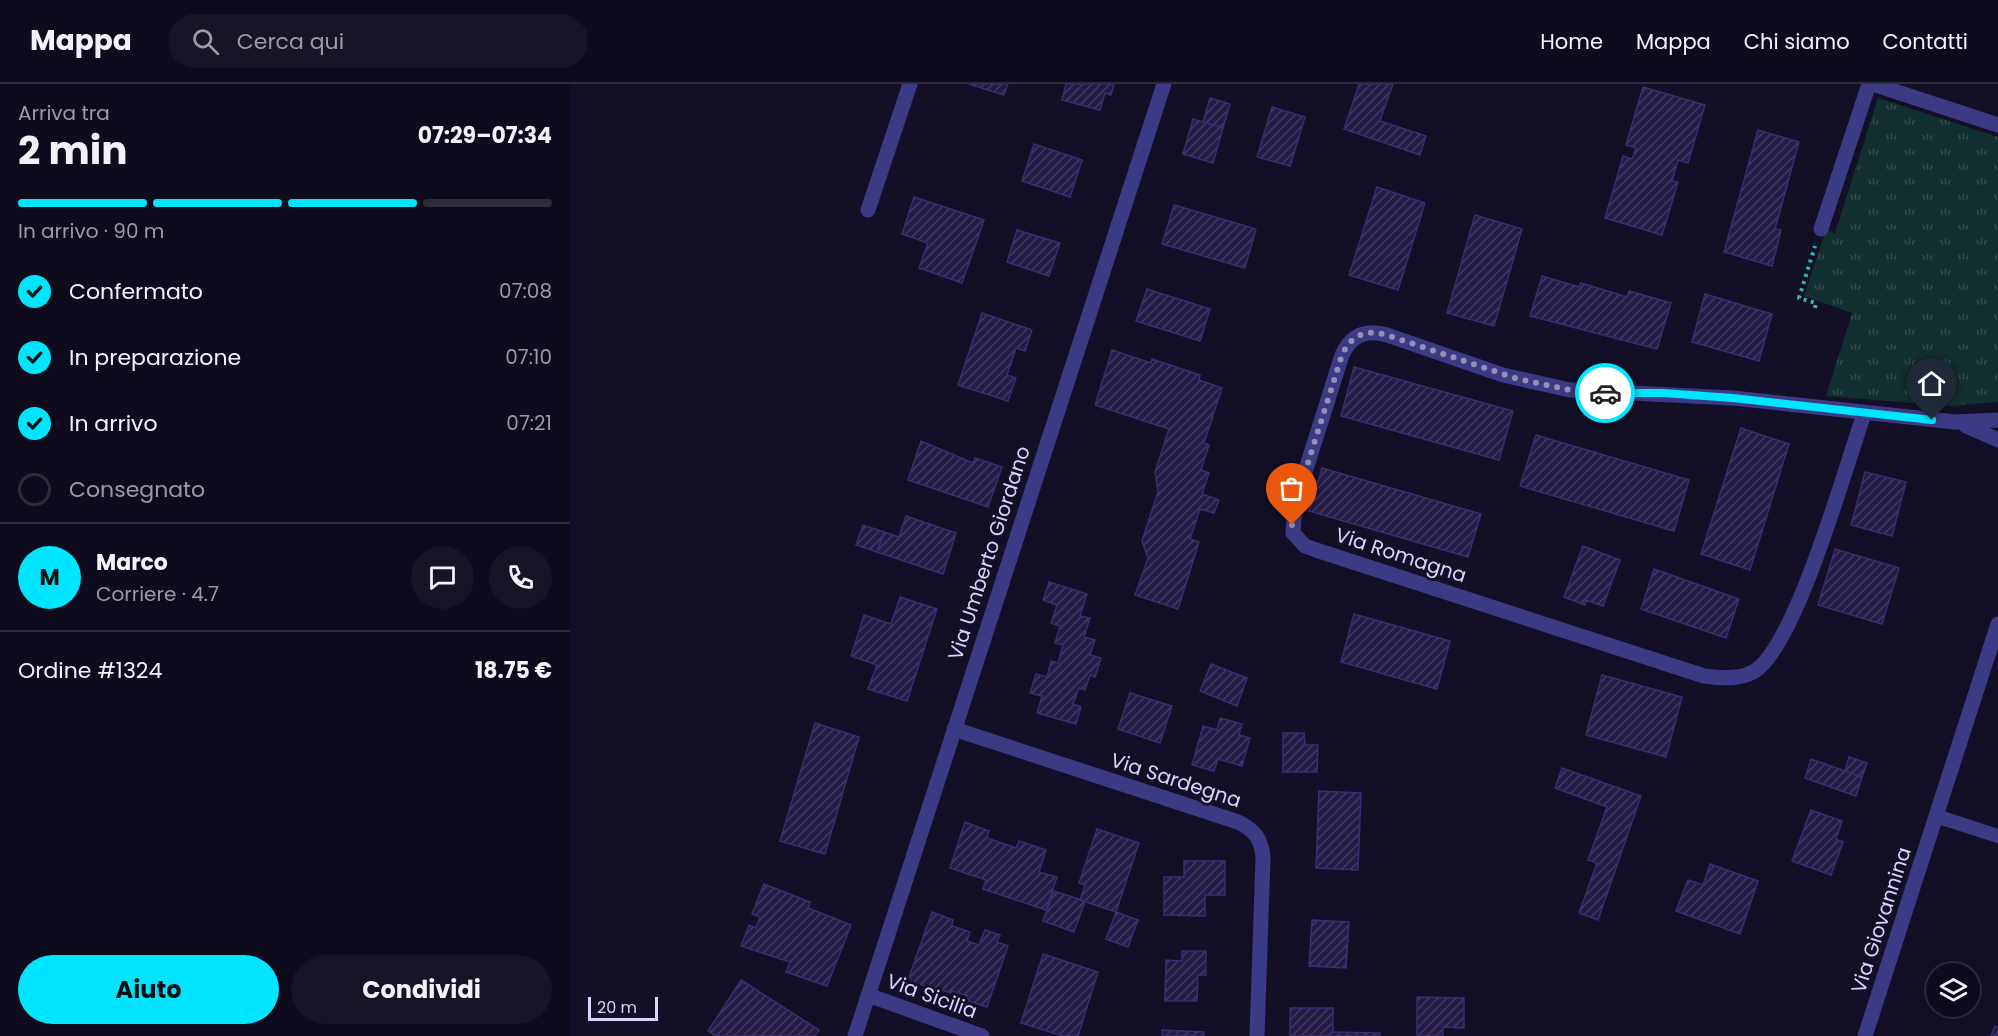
<!DOCTYPE html>
<html lang="it">
<meta charset="utf-8">
<style>
:root{--surface:#0e0b1c;--page:#171425;--text:#f1f3f6;--muted:#9b9ba3;--line:#2e2b3b;--accent:#00e5ff}
body{margin:0;font-family:Poppins,sans-serif;background:var(--page);color:var(--text);height:100vh;display:flex;flex-direction:column;font-size:22px;white-space:nowrap}
*{box-sizing:border-box;margin:0}
p{font-size:20px;color:var(--muted)}
.icon{flex:none;width:33px;height:33px;fill:none;stroke:currentColor;stroke-width:2;stroke-linecap:round;stroke-linejoin:round}
.map{position:relative;flex:1;overflow:hidden}
.panel{display:flex;flex-direction:column;background:var(--surface);width:570px}
.panel>*{flex:none}
.tools{position:absolute;left:1356px;top:879px;display:grid;gap:12px}
.tools a{display:grid;place-items:center;width:54px;height:54px;border-radius:50%;background:var(--surface);box-shadow:0 6px 24px #0002,0 0 0 2px var(--line);font-size:30px}
.scale{position:absolute;left:18px;bottom:15px;width:70px;box-sizing:border-box;padding-left:6px;border:3px solid #d9d4ff;border-top:0;font-size:16px;line-height:21px;white-space:nowrap;color:#d9d4ff;-webkit-text-stroke:4px #130f26;paint-order:stroke}
.pin{position:absolute;display:grid;place-items:center;width:51px;height:51px;color:#fff;margin:-62px -26px;border-radius:50% 50% 50% 0;rotate:-45deg;box-shadow:0 0 6px #0007}
.pin .icon{rotate:45deg}
.courier{position:absolute;display:grid;place-items:center;width:60px;height:60px;margin:-30px;border:4px solid #00e5ff;border-radius:50%;background:#fff;color:#222;box-shadow:0 2px 8px #0007}
.head em{font-style:normal;font-weight:700}
.head div{display:flex;flex-direction:column-reverse}
.head{display:flex;align-items:center;justify-content:space-between;height:102px;padding:0 18px}
h1{font-size:39px;font-weight:700;line-height:45px}
.bar{display:grid;grid-template-columns:repeat(4,1fr);gap:9px 6px;align-content:center;height:72px;padding:0 18px}
.bar i{height:8px;border-radius:4px;background:var(--line)}
.bar .on{background:var(--accent)}
.bar p{grid-column:span 4}
.line{display:flex;align-items:center;gap:15px;padding:0 18px;border-top:2px solid var(--line)}
.line div{flex:1}
.round{display:grid;place-items:center;flex:none;width:63px;height:63px;border-radius:32px;background:var(--page)}
ol{padding:0 18px;list-style:none}
li{display:flex;align-items:center;gap:18px;height:66px}
li p{margin-inline-start:auto}
li .icon{padding:6px;border-radius:50%;background:var(--accent);color:#111;stroke-width:4}
li:last-child{color:var(--muted)}
li i{width:33px;height:33px;border:3px solid var(--line);border-radius:50%}
.action{display:flex;gap:12px;margin-top:auto;padding:12px 18px}
.action a{flex:1;height:69px;border-radius:36px;background:var(--accent);color:#111;font-size:24px;font-weight:700;line-height:69px;text-align:center}
.action a+a{background:var(--page);color:var(--text)}
header{display:flex;align-items:center;gap:36px;box-sizing:border-box;height:84px;padding:0 30px;background:var(--surface);border-bottom:2px solid var(--line)}
header strong{font-size:28px}
nav{display:flex;gap:33px;margin-inline-start:auto;font-size:21px}
.search{width:420px;height:54px;background:var(--page);display:flex;align-items:center;gap:15px;box-sizing:border-box;padding:0 21px;border-radius:33px;color:var(--muted);font-size:22px}
main{display:flex;flex:1;min-height:0}
.map>svg:first-child{display:block}
</style>
<header>
<strong>Mappa</strong>
<div class="search"><svg class="icon" aria-label="search" viewBox="0 0 24 24"><circle cx="10" cy="10" r="6"/><path d="M15 15l6 6"/></svg>Cerca qui</div>
<nav><a>Home</a><a>Mappa</a><a>Chi siamo</a><a>Contatti</a></nav>
</header>
<main>
<section class="panel">
<div class="head"><div><h1>2 min</h1><p>Arriva tra</p></div><em>07:29–07:34</em></div>
<div class="bar"><i class="on"></i><i class="on"></i><i class="on"></i><i></i><p>In arrivo · 90 m</p></div>
<ol>
<li><svg class="icon" aria-label="check" viewBox="0 0 24 24"><path d="M5 12l5 5 9-10"/></svg>Confermato<p>07:08</p></li>
<li><svg class="icon" aria-label="check" viewBox="0 0 24 24"><path d="M5 12l5 5 9-10"/></svg>In preparazione<p>07:10</p></li>
<li><svg class="icon" aria-label="check" viewBox="0 0 24 24"><path d="M5 12l5 5 9-10"/></svg>In arrivo<p>07:21</p></li>
<li><i></i>Consegnato</li>
</ol>
<div class="line" style="height:108px"><b class="round" style="background:var(--accent);color:#111">M</b><div><b>Marco</b><p>Corriere · 4.7</p></div><a class="round"><svg class="icon" aria-label="chat" viewBox="0 0 24 24"><path d="M4 5h16v11H9l-5 4z"/></svg></a><a class="round"><svg class="icon" aria-label="phone" viewBox="0 0 24 24"><path d="M5 4h4l2 5-3 2q2 4 5 5l2-3 5 2v4C11 20 4 13 5 4z"/></svg></a></div>
<div class="line" style="height:78px"><div>Ordine #1324</div><b>18.75 €</b></div>
<div class="action"><a>Aiuto</a><a>Condividi</a></div>
</section>
<div class="map">
<svg width="1428" height="952" viewBox="0 0 1428 952">
<defs>
<pattern id="grass-tufts" width="24" height="20" patternUnits="userSpaceOnUse" patternTransform="scale(1.5)"><rect width="24" height="20" fill="#12302f"/><path d="M3 7l-1-3M5 7V3M7 7l1-3M15 17l-1-3M17 17v-4M19 17l1-3" fill="none" stroke="#344d4e"/></pattern>
<pattern id="building-hatch" width="6" height="6" patternUnits="userSpaceOnUse" patternTransform="scale(1.5)"><rect width="6" height="6" fill="#241b47"/><path d="M-1 1l2-2M0 6l6-6M5 7l2-2" fill="none" stroke="#433b63"/></pattern>
</defs>
<rect width="100%" height="100%" fill="#130f26"/>
<path fill="url(#grass-tufts)" d="M1308,14L1428,53V318L1380,322L1256,312L1282,229L1234,212L1256,146L1265,149Z"/>
<path fill="url(#building-hatch)" stroke="#3b2d73" stroke-width="1.5" d="M399,0H438L434,11Z
M496,0H544L541,11L535,9L530,26L492,16Z
M789,0H823L810,37L856,52L850,71L774,45Z
M1073,3L1135,21L1118,79L1108,76L1102,97L1108,98L1092,151L1035,134L1053,72L1062,75L1066,64L1056,61Z
M640,14L660,20L653,44L633,38Z
M702,23L735,33L720,82L687,73Z
M623,35L653,44L643,79L613,70Z
M1188,46L1229,58L1205,145L1211,146L1202,182L1154,168Z
M464,60L512,76L500,113L452,97Z
M807,103L855,119L828,206L779,191Z
M344,113L414,136L392,199L349,184L358,159L332,150Z
M604,121L686,145L675,184L592,160Z
M905,131L952,145L924,242L877,229Z
M447,146L490,159L479,192L437,178Z
M972,192L1009,203L1011,199L1057,213L1059,207L1101,219L1087,265L960,232Z
M577,205L640,225L630,257L566,237Z
M1135,210L1202,230L1189,277L1122,258Z
M412,229L462,246L455,267L446,264L437,291L446,294L438,317L388,301Z
M542,266L581,279L582,275L630,291L629,296L652,304L634,359L639,361L631,386L639,389L632,410L649,416L644,429L630,425L620,455L629,458L608,525L565,511L578,474L572,457L588,408L585,388L599,345L525,321Z
M784,283L943,327L929,376L771,332Z
M1171,344L1219,360L1180,486L1131,470Z
M966,351L1119,396L1104,447L950,402Z
M351,357L403,379L405,374L432,383L418,423L338,396Z
M752,384L911,430L898,473L739,427Z
M1295,388L1336,398L1322,452L1281,441Z
M336,432L386,449L373,490L307,468L314,448L329,453Z
M293,441L314,448L307,468L286,461Z
M1013,462L1050,476L1033,522L1016,516L1015,521L994,513Z
M1265,465L1329,484L1312,540L1248,521Z
M1084,485L1169,515L1156,554L1071,525Z
M479,498L517,510L510,532L520,534L514,553L525,556L520,571L531,574L525,593L520,591L515,606L509,604L503,620L511,623L506,640L467,629L472,612L460,609L466,590L477,593L481,577L488,579L493,561L485,559L490,542L481,539L487,521L473,516Z
M330,513L367,525L337,617L298,605L307,581L281,572L294,531L321,540Z
M784,530L880,557L867,605L771,578Z
M641,580L677,594L667,622L630,607Z
M1032,591L1112,613L1096,673L1016,651Z
M560,609L602,622L590,659L548,645Z
M650,634L672,640L669,651L680,654L672,682L648,675L644,687L622,681L633,642L647,646Z
M245,639L289,653L255,770L210,757Z
M713,649H734L735,661H748L747,688H713Z
M1279,673L1297,679L1292,693L1275,687Z
M1241,675L1292,693L1286,712L1235,694Z
M992,684L1071,712L1028,836L1009,829L1027,779L1018,776L1037,723L985,704Z
M749,707L791,709L788,786L746,784Z
M1241,726L1272,737L1266,755L1273,758L1261,791L1222,777Z
M395,738L419,747L417,754L446,764L449,757L476,766L469,788L487,793L476,826L413,805L416,796L380,784Z
M527,745L569,759L546,828L510,816L515,801L509,799Z
M614,777H655V811H635V832L594,831V793H614Z
M1140,780L1188,797L1170,850L1106,827L1118,796L1133,801Z
M194,800L240,818L238,824L281,841L257,902L216,888L220,878L171,862L179,841L186,844L190,833L182,830Z
M484,807L515,817L504,848L473,837Z
M362,828L383,836L382,842L400,848L397,857L409,861L415,846L430,851L427,858L438,862L417,923L396,916L398,912L382,907L381,909L360,902V904L338,896Z
M546,828L568,836L558,863L536,855Z
M742,836L779,838L776,884L739,882Z
M612,867H636V891H628L627,917H595L596,876L612,877Z
M473,870L528,888L508,952H493L451,939Z
M171,896L249,946L245,952H146L138,947Z
M847,913L894,914V944L873,943V952H847Z
M720,924H763V948L810,949V952H720Z
M1425,942L1428,943V952H1421Z
M592,946L634,948V952H592Z"/>
<g fill="none" stroke-linecap="round" stroke-linejoin="round">
<path stroke="#2fb8b0" stroke-width="4" stroke-dasharray="3 4.5" stroke-linecap="butt" d="M1245,224L1246,219L1229,214L1245,162"/>
<path stroke="#3d3a85" stroke-width="14" d="M1366,732L1428,752"/>
<path stroke="#3d3a85" stroke-width="15" d="M1303,0L1428,41
M298,126L340,0
M1251,145L1299,0
M1294,330C1276,381 1225,566 1183,588C1169,596 1149,594 1134,592L746,466L735,462L723,449L725,420L772,271C781,251 796,245 817,251L933,291L1000,306L1163,314L1385,338L1428,336
M1396,342L1428,356
M384,645L668,738C685,746 692,756 693,774L687,952
M298,911L412,952
M285,952L594,0"/>
<path stroke="#3d3a85" stroke-width="15" d="M1295,952L1428,540"/>
</g>
<g fill="none" stroke-linecap="round" stroke-linejoin="round">
<path stroke="#948fb3" stroke-width="6" stroke-dasharray="0 10.8" d="M722,441L725,420L772,271C781,251 796,245 817,251L948,295L1000,306L1035,309"/>
<path stroke="#00e5ff" stroke-width="8" d="M1035,309H1093L1163,314L1362,336"/>
</g>
<g text-anchor="middle" dominant-baseline="central" stroke-width="6" stroke-linejoin="round" paint-order="stroke">
<g font-size="20" fill="#d9d4ff" stroke="#130f26">
<text transform="translate(419 469) rotate(-72)">Via Umberto Giordano</text>
<text transform="translate(831 471) rotate(18)">Via Romagna</text>
<text transform="translate(606 696) rotate(18)">Via Sardegna</text>
<text transform="translate(1311 836) rotate(-72)">Via Giovannina</text>
<text transform="translate(362 912) rotate(20)">Via Sicilia</text>
</g>
</g>
</svg>
<div class="tools">
<a><svg class="icon" aria-label="layers" viewBox="0 0 24 24"><path d="M12 4l9 5-9 5-9-5zM3 14l9 5 9-5"/></svg></a>
</div>
<div class="scale">20 m</div>
<div class="pin" style="left:722px;top:441px;background:#ea580c"><svg class="icon" aria-label="bag" viewBox="0 0 24 24"><path d="M5 8h14l-1 12H6zM9 8a3 3 0 0 1 6 0"/></svg></div>
<div class="pin" style="left:1362px;top:336px;background:#1f2937"><svg class="icon" aria-label="home" viewBox="0 0 24 24"><path d="M3 11l9-7 9 7M6 9v11h12V9"/></svg></div>
<div class="courier" style="left:1035px;top:309px"><svg class="icon" aria-label="car" viewBox="0 0 24 24"><path d="M5 17H2v-5l4-1 3-4h7l3 4 3 1v5h-3M9 17h6M6 11h13"/><circle cx="7" cy="17" r="2"/><circle cx="17" cy="17" r="2"/></svg></div>
</div>
</main>
